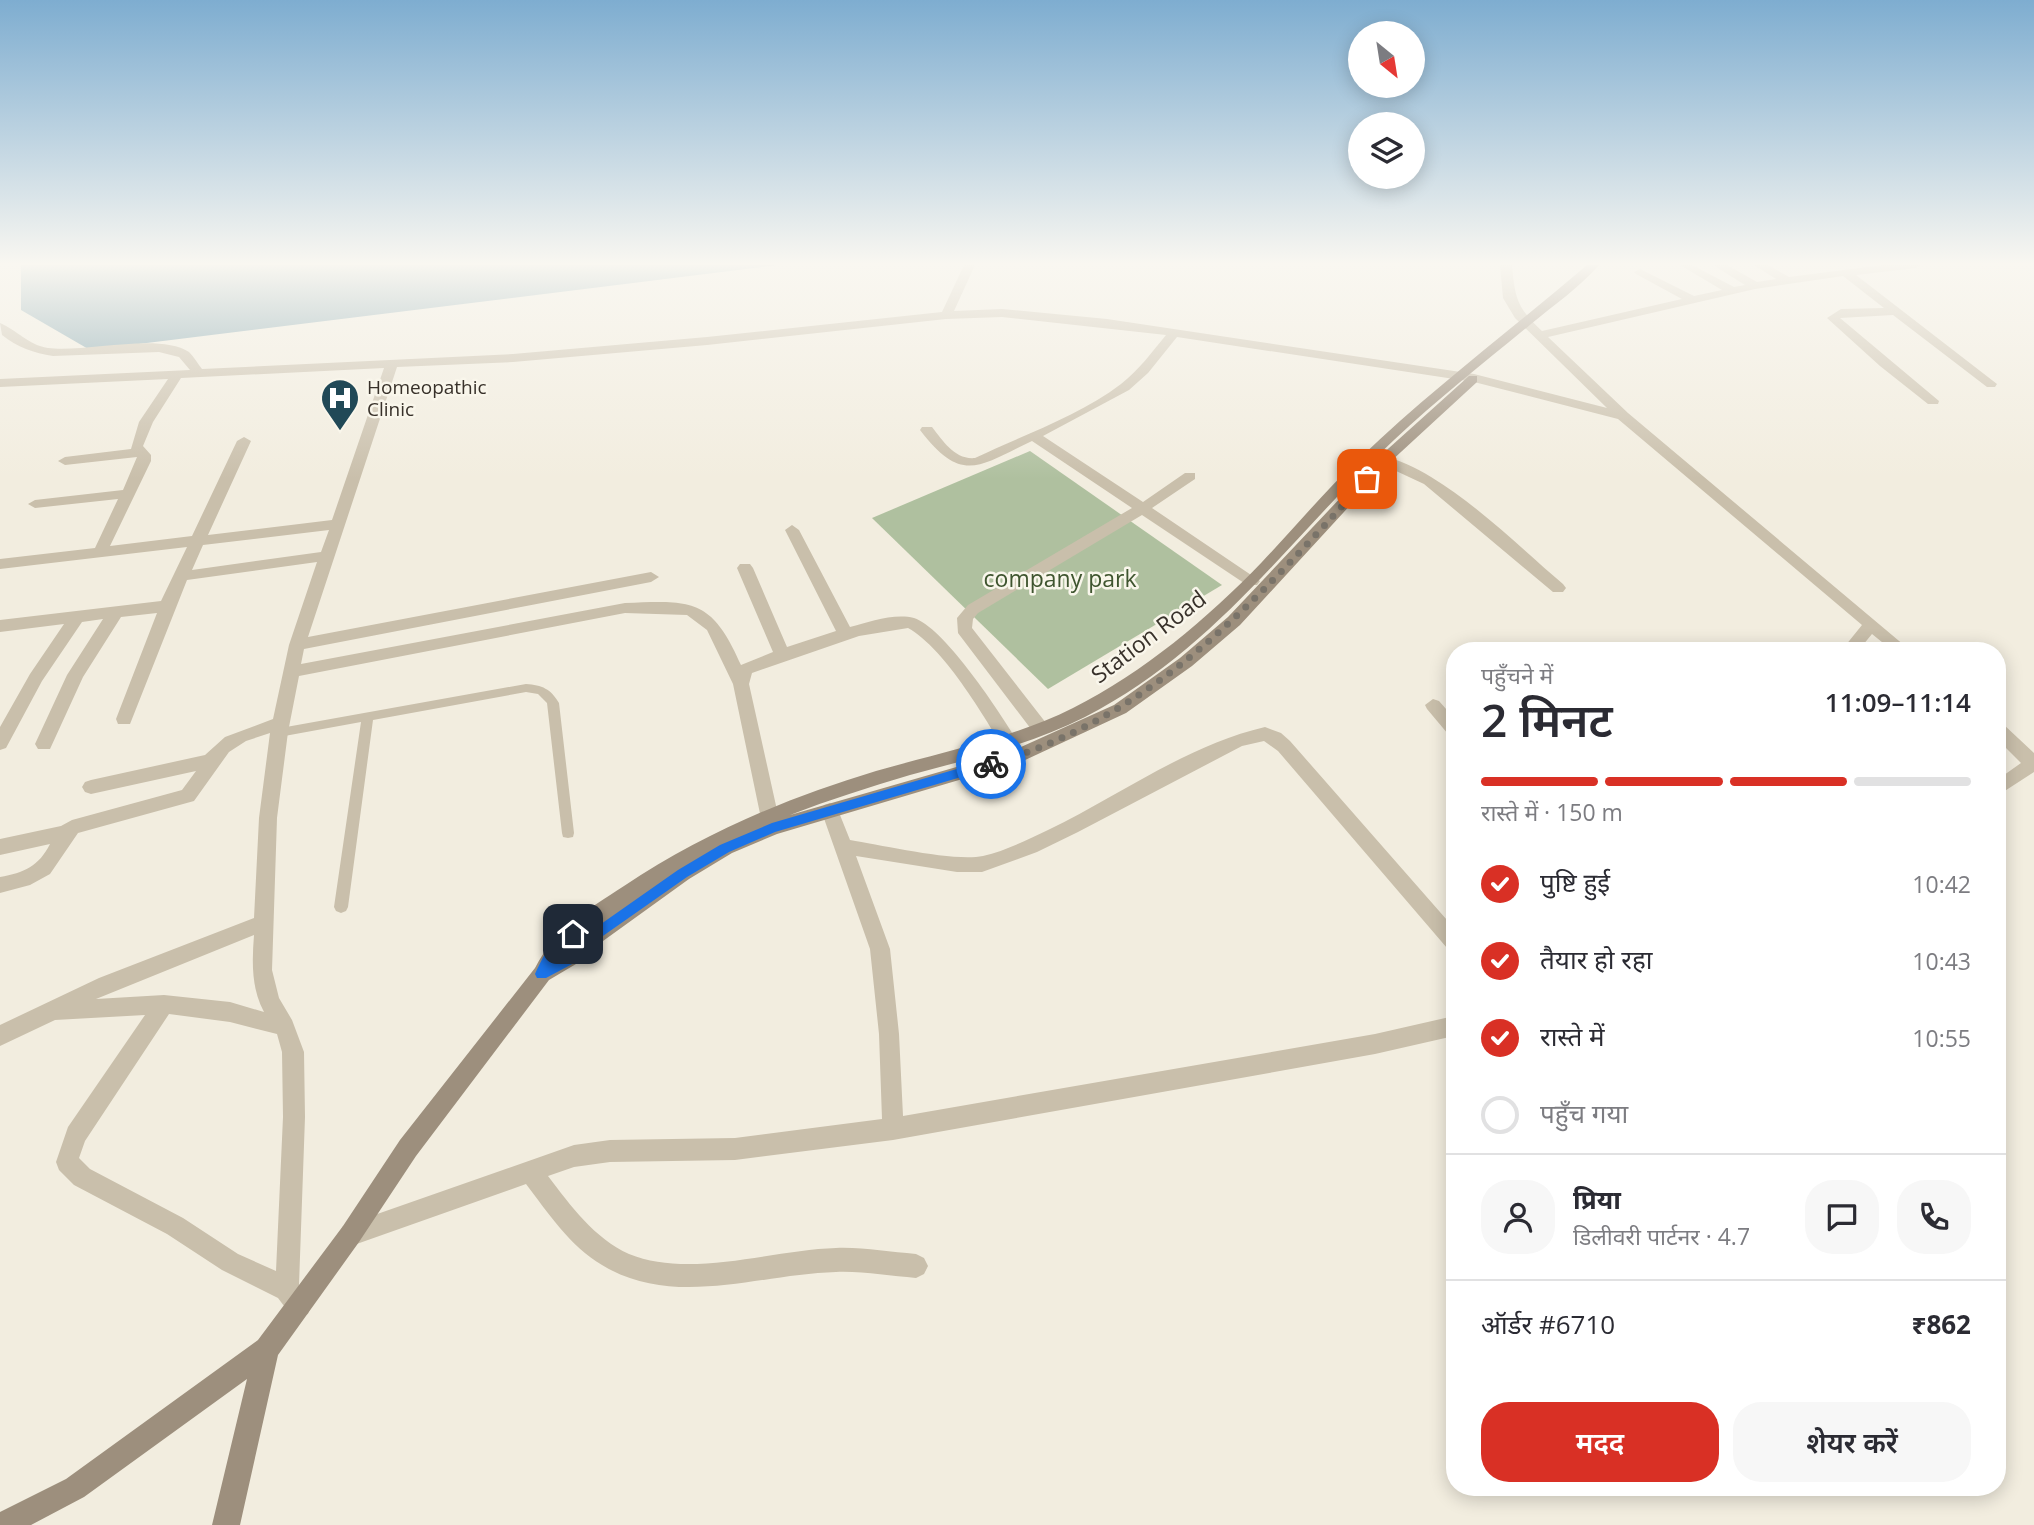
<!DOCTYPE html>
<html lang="hi">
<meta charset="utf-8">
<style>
:root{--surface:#fff;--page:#f7f7f7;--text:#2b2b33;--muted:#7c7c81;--line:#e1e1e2;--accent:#d93025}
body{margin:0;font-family:"Open Sans","Noto Sans Devanagari",sans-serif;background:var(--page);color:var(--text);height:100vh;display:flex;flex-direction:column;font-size:26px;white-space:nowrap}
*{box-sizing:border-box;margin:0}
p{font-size:23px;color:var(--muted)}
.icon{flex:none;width:38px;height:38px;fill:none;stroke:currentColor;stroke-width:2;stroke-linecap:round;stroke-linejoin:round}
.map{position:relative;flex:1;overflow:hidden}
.sheet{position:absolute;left:1446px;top:642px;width:560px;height:854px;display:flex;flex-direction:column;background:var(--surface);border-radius:28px;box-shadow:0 4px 18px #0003}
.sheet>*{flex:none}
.needle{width:46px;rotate:150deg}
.controls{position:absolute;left:1348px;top:21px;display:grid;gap:14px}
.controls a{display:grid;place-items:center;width:77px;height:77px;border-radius:50%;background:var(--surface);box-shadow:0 4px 18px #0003;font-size:35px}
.pin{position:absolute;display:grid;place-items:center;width:60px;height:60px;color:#fff;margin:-30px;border-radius:14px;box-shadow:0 4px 10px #0006}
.courier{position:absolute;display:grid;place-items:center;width:70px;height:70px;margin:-35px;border:5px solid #1a73e8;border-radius:50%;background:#fff;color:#222;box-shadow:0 2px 9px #0007}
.overview em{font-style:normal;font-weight:600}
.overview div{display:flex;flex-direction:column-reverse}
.overview{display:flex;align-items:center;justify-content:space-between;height:119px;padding:0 35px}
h1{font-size:46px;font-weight:600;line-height:52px}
.bar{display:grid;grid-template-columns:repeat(4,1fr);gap:10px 7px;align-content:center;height:84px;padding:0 35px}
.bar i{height:9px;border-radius:5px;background:var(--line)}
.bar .active{background:var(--accent)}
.bar p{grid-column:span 4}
.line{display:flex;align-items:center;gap:18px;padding:0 35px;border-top:2px solid var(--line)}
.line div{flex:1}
.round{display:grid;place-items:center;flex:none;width:74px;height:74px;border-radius:28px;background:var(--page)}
ol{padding:0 35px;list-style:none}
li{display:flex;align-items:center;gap:21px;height:77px}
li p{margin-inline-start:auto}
li .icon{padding:7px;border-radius:50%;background:var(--accent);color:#fff;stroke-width:4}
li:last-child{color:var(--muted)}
li i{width:38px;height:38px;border:4px solid var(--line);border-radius:50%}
.button{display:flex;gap:14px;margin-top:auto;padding:14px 35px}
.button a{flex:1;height:80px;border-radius:28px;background:var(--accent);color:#fff;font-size:28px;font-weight:600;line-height:80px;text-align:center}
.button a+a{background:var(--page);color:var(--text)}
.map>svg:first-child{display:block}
</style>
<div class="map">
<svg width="2034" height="1525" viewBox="0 0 2034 1525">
<rect width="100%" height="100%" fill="#f2eddf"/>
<path fill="#afc09f" d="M1030,451L1222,585L1048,689L872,518Z"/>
<path fill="#7fa2ad" d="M21,265H779L90,350L21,310Z"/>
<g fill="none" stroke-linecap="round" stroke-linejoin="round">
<path fill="#c9bfab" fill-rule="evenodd" d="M526,684C542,685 551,689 559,703L574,833L573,837L568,838L563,837L562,833L547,703L538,694L526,692L373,720L348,907L346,911L341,913L336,911L334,907L361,722L279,737L275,735L273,732L275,729Z"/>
<path fill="#c9bfab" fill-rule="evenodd" d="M964,265H975L954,311L1002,309L1107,319L1474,374L1607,408L1515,318L1503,298L1500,265H1512C1515,298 1517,308 1542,331L1682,299L1636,274L1634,272L1640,269L1694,296L1722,290L1680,265H1692L1734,287L1745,285L1713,265H1727L1757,282L1776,279L1754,265H1768L1789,277L1883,265H1921L1916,268L1856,275L1997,384L1995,387H1987L1893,315L1840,318L1939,401L1938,404H1928L1880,366L1827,318L1841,309L1884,308L1843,276L1755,289L1548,337L1628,413L1911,651H1893L1872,634L1858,651H1841L1862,625L1618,419L1474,382L1177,337L1148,373L1129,390L1043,436L1143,502L1185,473H1195V479L1152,508L1260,581L1257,585H1247L1142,515L978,613L973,619L972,628L1046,723L1049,728L1046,733H1034L958,633L957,618L968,605L1132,508L1032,441C979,466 962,485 920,430L922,427H932C943,441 955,460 975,458C1023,435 1079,416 1121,384C1139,370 1152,352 1166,335L1002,317L946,319L707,345L513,362L397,367L308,637L651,572L659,577L651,582L304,649L301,664L625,603C693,600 712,599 741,665L773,652L737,568L740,564H750L753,568L787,647L836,631L785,530L792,525L799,530L850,627C869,622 894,613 914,618C946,628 1009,725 1026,756L1023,761H1011C988,723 946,649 908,628L859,636L752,673L749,684L781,828L778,833L772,835L766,833L763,828L733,684L707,630L687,615L625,613L299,676L288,732L277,818L272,970L279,998L292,1020L304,1052L305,1117L299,1285L311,1305L308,1314L299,1317L290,1314L278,1298L222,1270L167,1234L74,1185L59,1170L56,1162L68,1127L145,1015L55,1020L0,1046V1025L99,978L254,918L259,818L270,733L246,741L229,752L194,801L78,833L50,874L30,885L0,893V877C24,873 39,866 50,844L0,855V839L61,826L72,820L182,790L196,771L91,794L85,792L82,787L85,782L91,780L205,755L225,737L273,719L289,645L317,562L187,580L132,719L130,724H118L116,719L157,613L121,617L83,677L50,749H38L35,744L67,675L103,619L82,622L42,681L6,748L0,750V727L30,674L64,624L0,632V620L161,601L187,547L0,569V559L95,548L118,499L35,508L28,504L35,500L123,490L137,457L65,465L58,461L65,457L131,449L139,422L168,379L0,387V379L190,370L179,357L159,352L53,356C34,353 17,347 2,335L0,323C17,330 28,345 48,348C84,353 159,332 189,352C194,357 198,364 202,369L513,354L707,337L942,312ZM384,368L332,520L208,535L251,441L244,437L237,441L192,536L110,546L151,461V455L143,446L153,422L181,378ZM329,530L321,552L192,570L203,545ZM254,935C252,961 251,988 264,1012L230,1002L164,995L96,999ZM169,1014L230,1022L277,1034L282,1052L283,1117L276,1271L238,1254L183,1218L90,1169L79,1158L85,1141Z
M1384,456C1447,473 1513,542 1563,584L1566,588L1563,592H1553L1424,484L1379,463L1377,460Z
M1433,699L1439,701L1454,718V735L1448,734L1427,709L1425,705Z
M1997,723L2003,724L2034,753V772L1997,796V780L2021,763L1997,739Z
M1265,727L1281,733L1290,741L1454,928V951L1447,948L1278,751L1264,741L1242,746L1078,832L1037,852L982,872H957L856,856L890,949L899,1034L903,1116L1375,1034L1454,1016V1036L1375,1054L893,1140L735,1160L610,1162L574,1167L548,1176C570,1205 595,1239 629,1254C690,1279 771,1250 836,1248C863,1247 889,1252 916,1254L924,1258L928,1266L924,1274L916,1278C890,1276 863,1271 836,1272C759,1274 674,1309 602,1265C570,1246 548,1213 526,1184L351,1246L343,1242L339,1234L343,1226L574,1145L610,1140L735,1138L882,1119L879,1034L870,949L821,810L824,805L830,803L836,805L850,840C882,845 954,862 983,856C1005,851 1027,840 1048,830C1119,796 1187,745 1265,727Z"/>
<path fill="#9d8f7d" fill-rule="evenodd" d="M1587,265H1599C1580,287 1554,305 1531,324C1485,362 1438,399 1394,440C1290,537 1217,649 1085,717C1030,745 969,759 910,775C869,787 829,800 790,815L1012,751L1114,705L1180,658L1228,617L1379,457L1469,376H1477V382L1389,463L1240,625L1192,666L1126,713L1023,761L777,834L732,853L689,879L603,941L576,964L549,980L416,1156L359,1242L278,1355L240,1525H212L247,1379L84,1497L31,1525H0V1512L66,1479L258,1340L343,1226L400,1140L535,968C557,926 586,911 624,886C702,834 786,798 876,771C942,752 1011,739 1073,708C1144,672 1207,619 1262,562C1295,527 1325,491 1360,458C1432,389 1511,330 1587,265Z"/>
</g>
<linearGradient id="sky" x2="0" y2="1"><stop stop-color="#7eadd0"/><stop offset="0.55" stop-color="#f9f7f1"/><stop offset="1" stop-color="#f9f7f1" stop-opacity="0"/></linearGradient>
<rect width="2034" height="479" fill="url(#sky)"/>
<path fill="#1a73e8" d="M991,759L995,761V767L775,832L729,852L687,877L600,938L574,963L546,978H537L535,974C542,959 557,925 577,930L579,934L556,959L591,931L678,870L720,845L772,823Z"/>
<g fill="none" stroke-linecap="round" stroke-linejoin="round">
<path stroke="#797369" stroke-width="7" stroke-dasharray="0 12.6" d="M991,764C1157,716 1255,601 1367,479"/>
</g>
<defs>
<symbol id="hospital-pin" viewBox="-11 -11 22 30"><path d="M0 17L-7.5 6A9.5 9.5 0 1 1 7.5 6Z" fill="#214957" stroke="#f9f6eb"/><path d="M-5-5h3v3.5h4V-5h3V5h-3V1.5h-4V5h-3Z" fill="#fff"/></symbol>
</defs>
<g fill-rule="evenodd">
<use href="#hospital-pin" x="318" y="376" width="44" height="60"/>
</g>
<g text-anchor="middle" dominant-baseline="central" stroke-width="5" stroke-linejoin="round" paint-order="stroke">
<g font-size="19" fill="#38312a" stroke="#f9f6eb" text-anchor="start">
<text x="367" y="387">Homeopathic<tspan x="367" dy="22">Clinic</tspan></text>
</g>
<g font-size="23" fill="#3f552f" stroke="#f9f6eb">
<text x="1060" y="578">company park</text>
</g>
<g font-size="23" fill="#38312a" stroke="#f9f6eb">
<text transform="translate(1148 636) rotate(-37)">Station Road</text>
</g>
</g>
</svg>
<div class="controls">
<a><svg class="needle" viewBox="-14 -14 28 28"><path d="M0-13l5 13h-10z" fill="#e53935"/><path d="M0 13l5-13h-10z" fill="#7c7c81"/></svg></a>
<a><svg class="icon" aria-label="layers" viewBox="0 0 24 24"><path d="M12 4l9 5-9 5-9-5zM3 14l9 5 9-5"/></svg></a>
</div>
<div class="pin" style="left:1367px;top:479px;background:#ea580c"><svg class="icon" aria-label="bag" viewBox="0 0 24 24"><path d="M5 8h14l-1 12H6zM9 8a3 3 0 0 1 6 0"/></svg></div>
<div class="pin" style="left:573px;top:934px;background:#1f2937"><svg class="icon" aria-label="home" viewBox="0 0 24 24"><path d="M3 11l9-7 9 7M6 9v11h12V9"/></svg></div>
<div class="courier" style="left:991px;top:764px"><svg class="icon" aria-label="bike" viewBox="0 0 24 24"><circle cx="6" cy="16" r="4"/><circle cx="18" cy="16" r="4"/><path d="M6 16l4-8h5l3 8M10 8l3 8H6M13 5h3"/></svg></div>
<section class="sheet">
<div class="overview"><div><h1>2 मिनट</h1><p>पहुँचने में</p></div><em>11:09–11:14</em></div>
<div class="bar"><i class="active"></i><i class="active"></i><i class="active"></i><i></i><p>रास्ते में · 150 m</p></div>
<ol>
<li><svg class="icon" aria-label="check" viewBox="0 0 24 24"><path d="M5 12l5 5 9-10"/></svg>पुष्टि हुई<p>10:42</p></li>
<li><svg class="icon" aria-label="check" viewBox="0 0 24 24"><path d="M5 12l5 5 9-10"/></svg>तैयार हो रहा<p>10:43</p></li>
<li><svg class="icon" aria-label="check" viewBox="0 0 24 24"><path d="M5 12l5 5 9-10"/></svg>रास्ते में<p>10:55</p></li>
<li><i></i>पहुँच गया</li>
</ol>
<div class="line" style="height:126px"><a class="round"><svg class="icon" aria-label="person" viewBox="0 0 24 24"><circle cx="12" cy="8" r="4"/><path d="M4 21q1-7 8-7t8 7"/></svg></a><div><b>प्रिया</b><p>डिलीवरी पार्टनर · 4.7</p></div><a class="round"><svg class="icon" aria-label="chat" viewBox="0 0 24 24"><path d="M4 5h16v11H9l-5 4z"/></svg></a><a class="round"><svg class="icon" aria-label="phone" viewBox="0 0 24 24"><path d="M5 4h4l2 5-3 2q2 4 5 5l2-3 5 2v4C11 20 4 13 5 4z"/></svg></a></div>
<div class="line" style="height:91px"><div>ऑर्डर #6710</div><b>₹862</b></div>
<div class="button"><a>मदद</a><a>शेयर करें</a></div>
</section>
</div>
